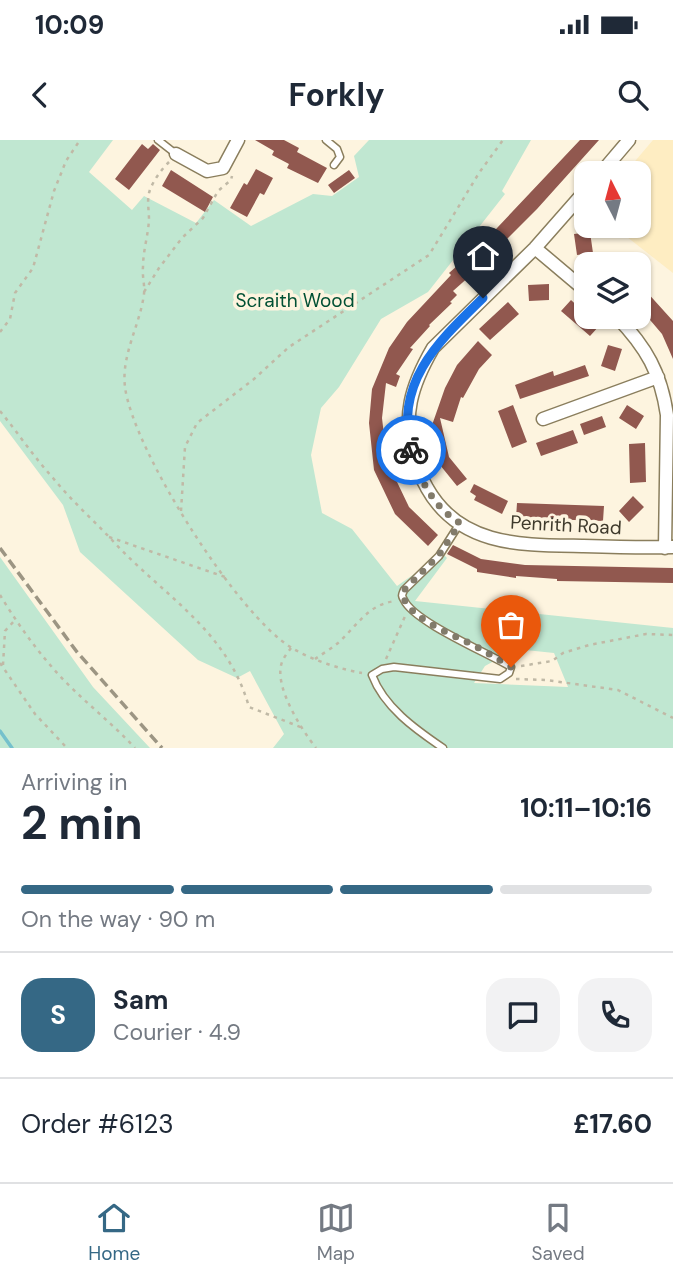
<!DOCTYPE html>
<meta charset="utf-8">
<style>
:root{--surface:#fff;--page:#f2f2f3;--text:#1f2937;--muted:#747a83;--line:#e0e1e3;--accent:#356885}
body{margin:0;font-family:"DM Sans",sans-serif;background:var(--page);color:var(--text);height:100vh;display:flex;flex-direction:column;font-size:26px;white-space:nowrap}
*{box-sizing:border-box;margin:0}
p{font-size:23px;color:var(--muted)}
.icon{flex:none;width:38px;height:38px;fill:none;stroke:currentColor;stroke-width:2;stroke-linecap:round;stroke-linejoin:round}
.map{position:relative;height:608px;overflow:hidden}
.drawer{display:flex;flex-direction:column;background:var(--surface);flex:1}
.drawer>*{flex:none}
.needle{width:46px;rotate:354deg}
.fabs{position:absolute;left:574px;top:21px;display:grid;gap:14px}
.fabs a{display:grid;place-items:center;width:77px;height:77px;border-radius:14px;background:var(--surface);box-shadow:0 2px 5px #0004;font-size:35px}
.pin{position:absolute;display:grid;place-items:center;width:60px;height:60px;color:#fff;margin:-72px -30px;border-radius:50% 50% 50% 0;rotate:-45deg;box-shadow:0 0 7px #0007}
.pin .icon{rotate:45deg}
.courier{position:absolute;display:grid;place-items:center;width:70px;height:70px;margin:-35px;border:5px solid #1a73e8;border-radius:50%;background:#fff;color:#222;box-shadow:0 2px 9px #0007}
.summary em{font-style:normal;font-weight:700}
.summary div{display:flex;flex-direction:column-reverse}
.summary{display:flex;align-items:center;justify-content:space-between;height:119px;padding:0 21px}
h1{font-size:46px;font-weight:700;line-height:52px}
.bar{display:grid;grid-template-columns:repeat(4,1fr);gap:10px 7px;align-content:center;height:84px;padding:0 21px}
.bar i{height:9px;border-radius:5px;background:var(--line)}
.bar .active{background:var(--accent)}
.bar p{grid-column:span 4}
.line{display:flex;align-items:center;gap:18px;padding:0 21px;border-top:2px solid var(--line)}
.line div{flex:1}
.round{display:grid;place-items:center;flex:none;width:74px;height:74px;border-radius:21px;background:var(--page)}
.status{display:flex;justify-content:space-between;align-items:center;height:49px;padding:0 35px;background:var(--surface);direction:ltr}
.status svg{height:19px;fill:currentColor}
header{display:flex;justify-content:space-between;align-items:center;height:91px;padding:0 21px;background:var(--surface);font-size:32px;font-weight:700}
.menu{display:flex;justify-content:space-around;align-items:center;height:98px;border-top:2px solid var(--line);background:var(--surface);font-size:19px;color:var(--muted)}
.menu a{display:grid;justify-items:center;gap:4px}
.menu .active{color:var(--accent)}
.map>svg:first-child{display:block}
</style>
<div class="status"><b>10:09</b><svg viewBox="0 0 49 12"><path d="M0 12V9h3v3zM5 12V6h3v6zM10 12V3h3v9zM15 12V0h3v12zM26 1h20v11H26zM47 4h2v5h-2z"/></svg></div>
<header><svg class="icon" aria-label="back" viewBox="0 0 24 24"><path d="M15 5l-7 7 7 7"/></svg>Forkly<svg class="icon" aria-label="search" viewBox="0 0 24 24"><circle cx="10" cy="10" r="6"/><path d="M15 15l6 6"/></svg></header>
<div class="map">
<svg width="673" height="608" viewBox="0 0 673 608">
<rect width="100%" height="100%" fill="#fdf4df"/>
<path fill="#feedc2" d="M653,0H673V133L613,86H639V33H625Z"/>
<path fill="#c0e7d1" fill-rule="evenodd" d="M0,0H113L89,32L132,70L144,56L196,83L214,60L251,86L313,54L332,56L359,37L354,16L369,0H531L502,51L505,54L428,152L381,179L339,247L321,268L311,315L322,373L352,389L397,446L443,414L447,418L415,461L673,488V608H273L284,594L250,531L237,538L198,520L80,412L63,365L0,281ZM516,509L554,513L568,547L474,543L485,526Z
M0,417L93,547L150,608H0Z"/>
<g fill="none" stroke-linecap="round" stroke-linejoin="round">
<path stroke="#75c1cc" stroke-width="3.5" d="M0,591L12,608"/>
</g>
<path fill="#91584f" d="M255,0H284L299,8L297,12L327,28L318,43L287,28L289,24L272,15L274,11Z
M580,0H599L537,69L488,118L489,119L453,151L457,155L450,162L452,163L429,185L430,186L410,208L413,209L396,234L400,236L396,247L386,243L382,278L387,321L409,367L438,395L428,406L395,374L374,330L369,283L372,249L389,208L407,182L451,135L449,133L481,105Z
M142,4L148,9L153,4L160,10L129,50L115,39Z
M256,29L273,38L264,55L260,53L247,77L230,68L244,43L247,45Z
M171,30L213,57L205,72L162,46Z
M349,30L355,38L334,53L328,45Z
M590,92L593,113L577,115L574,94Z
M549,144V160L529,161L528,145Z
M645,150L673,181V219L662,194L639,167V156Z
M571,160L586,174V177H590L600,185L590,196L561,171Z
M508,162L519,174L490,200L479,189Z
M478,201L492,215L479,229L463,258L461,257L453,282L440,278L449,317L467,339L457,346L440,325L431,288L445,248L457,225Z
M608,205L622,209L615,231L601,226Z
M585,225L589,236L520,259L515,245L553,231L554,236Z
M513,265L527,302L512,308L498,271Z
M627,265L644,276L636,289L619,278Z
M602,276L606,287L584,295L580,284Z
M573,290L578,303L541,316L536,303Z
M645,303L646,342L630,343L629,304Z
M474,344L508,361L502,374L474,360L476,356L470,352Z
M633,356L644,367L629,382L619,371Z
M517,363L604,366L603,381L516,378Z
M453,405L481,419L525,425L673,428V443L557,441V439L516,436V438L477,432V429L447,414Z"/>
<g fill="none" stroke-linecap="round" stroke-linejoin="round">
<defs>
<path id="service" d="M158,0L176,14
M326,0L337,9L340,17L334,25
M443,608C415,589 384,567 372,535L382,529L394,527L500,539L509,533L511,527C488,513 414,482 404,460C401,455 402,455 404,450L439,416L460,383"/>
<path id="minor" d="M176,14L207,31L223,28L238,0
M601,33L629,0
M586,50L535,108L433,208C411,246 402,276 414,319C416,330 422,338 427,348C460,407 523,405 582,406C613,407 643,408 673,407
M535,108L586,151
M617,177C646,207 661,233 667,275L665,408
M543,279L658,237"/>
</defs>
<use href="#service" stroke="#8a7e5d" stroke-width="9"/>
<use href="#minor" stroke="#8a7e5d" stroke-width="15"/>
<path stroke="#c0b9a6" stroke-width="2.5" stroke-dasharray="3.5 5" stroke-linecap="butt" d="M169,22C161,30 152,42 149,53C147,61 149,71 149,80C148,96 143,111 143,127C142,136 145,145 144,154C140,185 121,215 125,247C133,310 238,476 292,508C312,520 339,529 362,533
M639,36L650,38
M144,152L159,128L182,98L203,78L218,51L231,40L232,36
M0,192L10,179L15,153L33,128L54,51L66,21L80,0
M0,271C18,293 34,317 53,338C71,360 93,380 112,400C163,456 227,489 249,567L303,588
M181,371L185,307L197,283L254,239L289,207L429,115L479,33L503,0
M109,397L225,437
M0,455C17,483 37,511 59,535C83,561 111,582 135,608
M291,508C288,512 284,517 282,522C273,546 302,590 316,608
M315,519C322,514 331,509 338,503C358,485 367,465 395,461
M386,519L406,474
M0,523L35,574L67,608
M3,525L5,491L15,480
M521,526L552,521L563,513L589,505L646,494L673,495
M516,539L546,540L618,550L673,578"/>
<use href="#service" stroke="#fff" stroke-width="6"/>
<use href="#minor" stroke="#fff" stroke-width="12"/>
<path stroke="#9c9583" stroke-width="3.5" stroke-dasharray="10 5" stroke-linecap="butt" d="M0,408L77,512L162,608"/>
</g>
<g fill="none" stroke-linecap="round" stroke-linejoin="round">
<path stroke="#827b6b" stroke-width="7" stroke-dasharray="0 12.6" d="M411,310C419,339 434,368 460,383L439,415L404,450C396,473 456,496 473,505C486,512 498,519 511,527"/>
<path stroke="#1a73e8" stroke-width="9" d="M411,310C394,242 439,201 483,158"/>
</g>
<g text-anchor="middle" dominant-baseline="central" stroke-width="7" stroke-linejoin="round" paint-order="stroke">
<g font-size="19" fill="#005034" stroke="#fdf4df">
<text x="295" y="160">Scraith Wood</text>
</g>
<g font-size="19" fill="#3f3a2c" stroke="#fdf4df">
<text transform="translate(566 385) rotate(3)">Penrith Road</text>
</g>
</g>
</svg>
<div class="fabs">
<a><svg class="needle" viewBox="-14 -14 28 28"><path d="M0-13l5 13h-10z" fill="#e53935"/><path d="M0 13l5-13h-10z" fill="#747a83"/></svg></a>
<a><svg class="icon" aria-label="layers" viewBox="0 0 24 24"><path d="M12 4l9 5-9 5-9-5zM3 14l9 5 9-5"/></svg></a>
</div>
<div class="pin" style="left:511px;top:527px;background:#ea580c"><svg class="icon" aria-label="bag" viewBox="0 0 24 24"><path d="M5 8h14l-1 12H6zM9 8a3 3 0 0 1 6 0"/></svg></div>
<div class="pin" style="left:483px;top:158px;background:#1f2937"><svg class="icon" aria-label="home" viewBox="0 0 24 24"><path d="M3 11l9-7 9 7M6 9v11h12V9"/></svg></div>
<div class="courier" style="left:411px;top:310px"><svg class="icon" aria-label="bike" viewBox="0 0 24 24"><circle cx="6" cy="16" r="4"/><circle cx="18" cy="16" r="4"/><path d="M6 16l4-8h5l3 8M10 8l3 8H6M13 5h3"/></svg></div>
</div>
<section class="drawer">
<div class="summary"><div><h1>2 min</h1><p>Arriving in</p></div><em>10:11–10:16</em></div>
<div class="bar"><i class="active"></i><i class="active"></i><i class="active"></i><i></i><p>On the way · 90 m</p></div>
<div class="line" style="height:126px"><b class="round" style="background:var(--accent);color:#fff">S</b><div><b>Sam</b><p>Courier · 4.9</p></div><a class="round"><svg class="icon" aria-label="chat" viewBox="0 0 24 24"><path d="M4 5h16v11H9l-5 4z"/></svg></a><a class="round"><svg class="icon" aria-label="phone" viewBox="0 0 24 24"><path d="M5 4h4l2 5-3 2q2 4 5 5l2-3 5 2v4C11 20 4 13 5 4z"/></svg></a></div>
<div class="line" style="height:91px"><div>Order #6123</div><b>£17.60</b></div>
</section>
<nav class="menu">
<a class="active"><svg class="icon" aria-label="home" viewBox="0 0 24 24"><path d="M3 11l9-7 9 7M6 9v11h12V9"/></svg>Home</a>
<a><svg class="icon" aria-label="map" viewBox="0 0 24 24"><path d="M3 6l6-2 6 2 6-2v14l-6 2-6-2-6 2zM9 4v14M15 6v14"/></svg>Map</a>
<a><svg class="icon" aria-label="saved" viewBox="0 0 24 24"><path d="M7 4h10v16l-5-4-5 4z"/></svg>Saved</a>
</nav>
